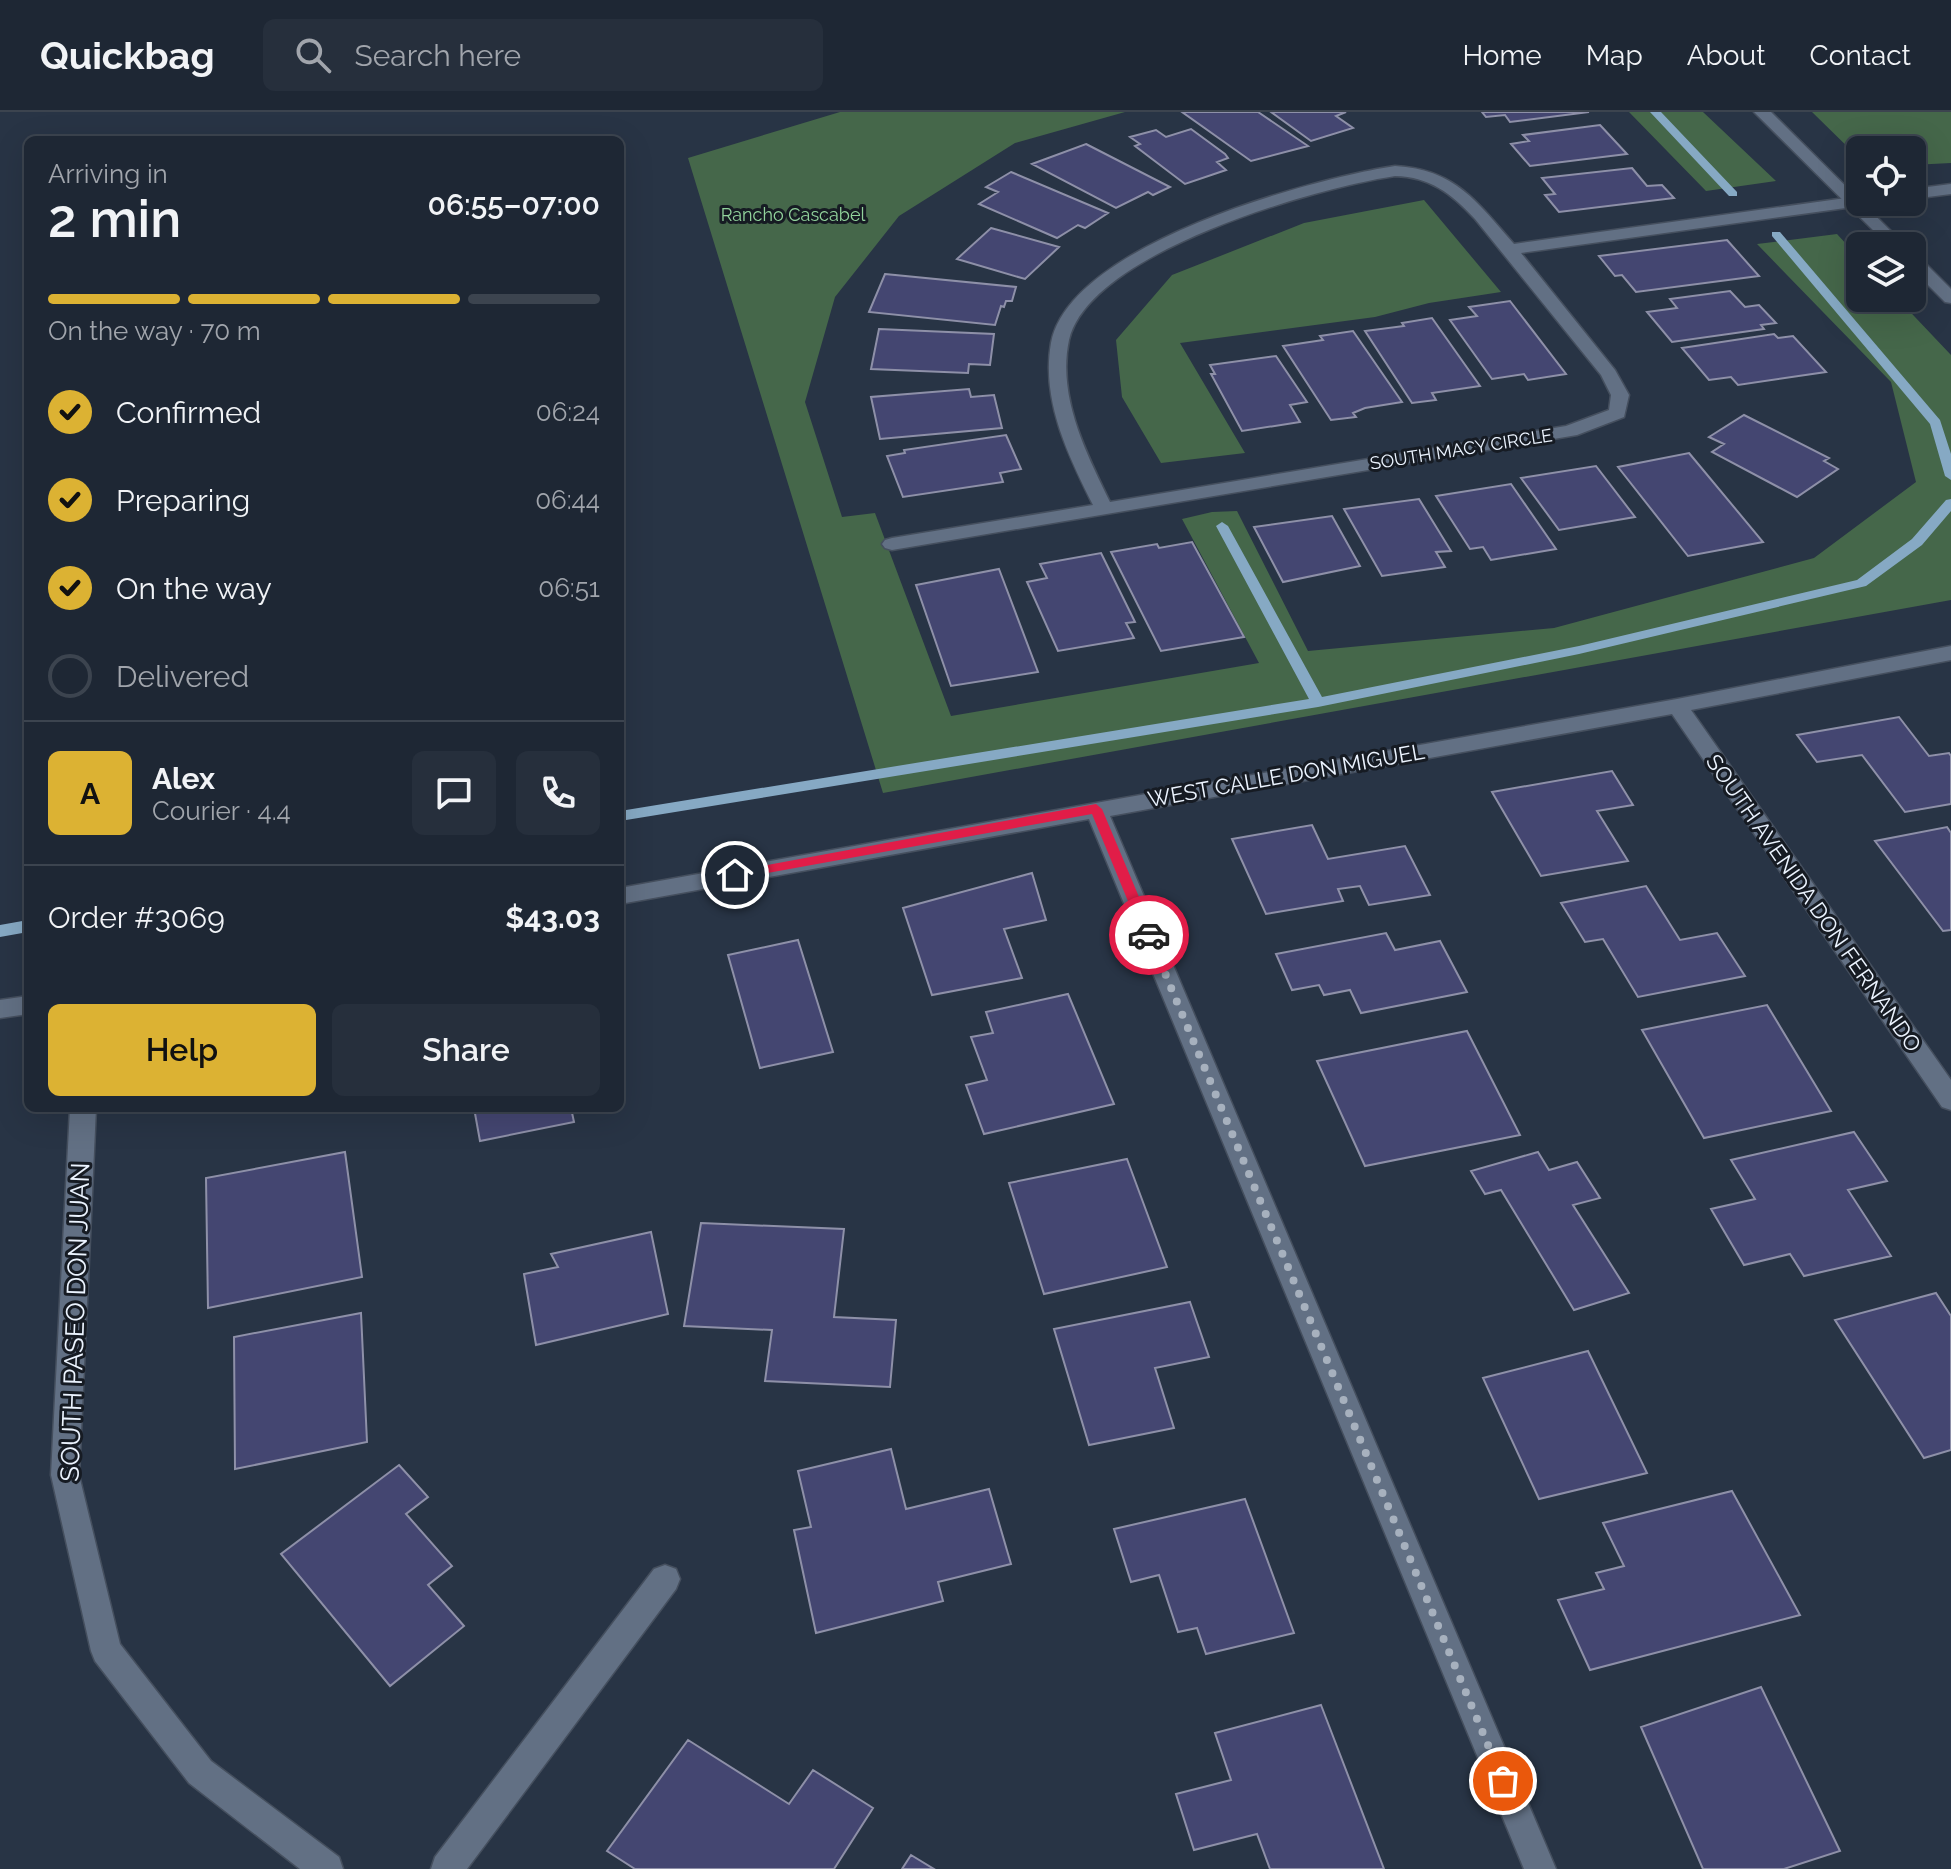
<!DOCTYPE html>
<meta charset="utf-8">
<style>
:root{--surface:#1e2734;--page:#262f3c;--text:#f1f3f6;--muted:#a1a5ac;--line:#3c444f;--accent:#dcb233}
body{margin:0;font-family:Raleway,sans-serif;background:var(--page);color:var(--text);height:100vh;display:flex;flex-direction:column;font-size:30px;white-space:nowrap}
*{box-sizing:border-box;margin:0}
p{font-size:26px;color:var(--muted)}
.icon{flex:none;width:44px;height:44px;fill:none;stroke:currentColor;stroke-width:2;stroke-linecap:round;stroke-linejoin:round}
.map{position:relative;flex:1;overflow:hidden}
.side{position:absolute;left:24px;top:24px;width:600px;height:976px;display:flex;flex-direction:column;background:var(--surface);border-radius:12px;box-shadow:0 8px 32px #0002,0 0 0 2px var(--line)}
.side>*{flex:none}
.buttons{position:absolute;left:1846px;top:24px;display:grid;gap:16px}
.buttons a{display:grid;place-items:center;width:80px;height:80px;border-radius:12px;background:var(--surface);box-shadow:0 8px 32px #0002,0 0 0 2px var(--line);font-size:40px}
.pin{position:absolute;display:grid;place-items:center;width:68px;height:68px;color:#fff;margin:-34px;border:4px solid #fff;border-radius:50%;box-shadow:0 2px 8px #0007}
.courier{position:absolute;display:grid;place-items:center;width:80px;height:80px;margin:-40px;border:6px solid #e11d48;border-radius:50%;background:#fff;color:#222;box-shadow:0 2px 10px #0007}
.summary em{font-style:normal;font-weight:600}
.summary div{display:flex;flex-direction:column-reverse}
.summary{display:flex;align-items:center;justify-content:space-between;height:136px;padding:0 24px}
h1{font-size:52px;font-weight:600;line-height:60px}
.bar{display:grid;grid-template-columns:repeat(4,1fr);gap:12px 8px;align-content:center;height:96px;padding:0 24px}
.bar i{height:10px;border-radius:6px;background:var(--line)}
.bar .current{background:var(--accent)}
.bar p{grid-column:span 4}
.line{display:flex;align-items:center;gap:20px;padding:0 24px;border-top:2px solid var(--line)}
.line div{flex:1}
.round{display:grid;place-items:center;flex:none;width:84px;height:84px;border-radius:12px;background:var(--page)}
ol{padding:0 24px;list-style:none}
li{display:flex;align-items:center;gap:24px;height:88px}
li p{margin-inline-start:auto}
li .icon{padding:8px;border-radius:50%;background:var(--accent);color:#111;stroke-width:4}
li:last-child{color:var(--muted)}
li i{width:44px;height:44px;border:4px solid var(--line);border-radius:50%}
.cta{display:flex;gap:16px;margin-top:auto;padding:16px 24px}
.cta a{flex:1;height:92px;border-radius:12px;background:var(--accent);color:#111;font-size:32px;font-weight:600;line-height:92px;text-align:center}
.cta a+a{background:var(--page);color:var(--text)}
header{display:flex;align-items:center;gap:48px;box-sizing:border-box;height:112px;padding:0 40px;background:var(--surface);border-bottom:2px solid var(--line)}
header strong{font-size:38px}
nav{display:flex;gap:44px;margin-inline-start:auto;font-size:28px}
.search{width:560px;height:72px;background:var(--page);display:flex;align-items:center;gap:20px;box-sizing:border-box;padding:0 28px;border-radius:12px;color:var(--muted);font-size:30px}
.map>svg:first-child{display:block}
</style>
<header>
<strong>Quickbag</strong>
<div class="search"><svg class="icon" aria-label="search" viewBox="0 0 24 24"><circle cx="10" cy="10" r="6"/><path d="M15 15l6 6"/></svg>Search here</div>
<nav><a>Home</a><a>Map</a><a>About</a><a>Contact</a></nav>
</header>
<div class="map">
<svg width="1951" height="1757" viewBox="0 0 1951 1757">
<rect width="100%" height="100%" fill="#283445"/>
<path fill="#45674a" d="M840,0H1125L1015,31L899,104L835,185L805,290L842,405L875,401L951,604L1259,551L1182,407L1212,400L1237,399L1308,539L1554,516L1814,446L1916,370L1891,270L1757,132L1837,122L1860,147V186H1897L1951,243V488L883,681L688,46Z
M1629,0H1703L1776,69L1706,79Z
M1812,0H1951V51L1912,53V38H1860V47Z
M1424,88L1501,180L1429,191L1375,205L1180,231L1245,341L1161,351L1122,285L1116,228L1172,163L1304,111Z"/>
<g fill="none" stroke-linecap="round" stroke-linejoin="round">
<path fill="#86a9c4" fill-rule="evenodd" d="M1650,0H1661L1737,80V84H1729Z
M1772,120H1780L1940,308L1951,342V368L1945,364L1930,312L1772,124Z
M1951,387V399L1922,433L1866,474L1579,542L1318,595L620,709V699L1309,587L1216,414L1222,410L1228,414L1322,585L1579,534L1857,468L1912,427L1946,388Z
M28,808V820L0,825V813Z"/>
</g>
<path fill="#444671" stroke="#8e90a8" stroke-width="2" d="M1182,0H1258L1308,34L1251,49Z
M1271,0H1346L1336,4L1353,16L1311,29Z
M1482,0H1589L1510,10L1505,3L1486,5Z
M1600,13L1627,42L1530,54L1511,32L1529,29L1523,23Z
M1191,17L1225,42L1228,46L1217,50L1226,58L1185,72L1135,34L1140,32L1130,25L1156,18L1166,25Z
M1086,32L1170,75L1153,83L1148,80L1116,96L1032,52Z
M1632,56L1647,74L1662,73L1674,86L1559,100L1545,83L1555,82L1542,66Z
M1011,60L1108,101L1085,116L1078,113L1057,126L979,92L998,80L986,75Z
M991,116L1059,135L1025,167L957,147Z
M1727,128L1759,164L1636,180L1622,163L1615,164L1599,144Z
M885,162L1016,175L1012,189H1006L1004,195L1001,194L995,213L869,200Z
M1730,179L1745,195L1759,193L1776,211L1761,213L1764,217L1672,230L1647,200L1677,196L1670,187Z
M1510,189L1566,262L1528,268L1524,262L1492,267L1450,208L1477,204L1469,195Z
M1432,206L1480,274L1432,281L1436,288L1412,291L1365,219L1404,214L1402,211Z
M879,217L994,222L990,253L969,252L968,261L871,257Z
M1353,219L1402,290L1365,296L1353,301L1356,305L1331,308L1283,234L1323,228L1320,224Z
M1774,222L1778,226L1793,224L1826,260L1738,273L1731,265L1709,268L1682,236Z
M1276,244L1307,290L1290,293L1300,310L1242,319L1211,262H1215L1210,253Z
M969,277L971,285L994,283L1002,316L880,327L871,285Z
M1744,303L1829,346L1824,349L1838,357L1797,385L1712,340L1724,332L1709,325Z
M1006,323L1021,357L1000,361L1003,370L903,385L887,344L905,341L904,338Z
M1689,341L1763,430L1688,444L1618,355Z
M1596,354L1635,405L1559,418L1521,366Z
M1511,372L1556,437L1491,448L1483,435L1470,437L1436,384Z
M1419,387L1451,439L1436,440L1445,455L1382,464L1344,397Z
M1332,404L1360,454L1283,470L1254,415Z
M1192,430L1244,525L1161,539L1111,440L1157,432L1159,436Z
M1101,441L1135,510L1126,511L1134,526L1058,539L1027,470L1047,466L1040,452Z
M999,457L1038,560L951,574L916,473Z
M1899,605L1929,644L1949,641L1951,644V692L1905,700L1862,643L1817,650L1797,623Z
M1612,659L1633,693L1597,699L1628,749L1541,764L1492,680Z
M1312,713L1328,747L1405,734L1430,783L1369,793L1360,774L1338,777L1343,789L1266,802L1232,727Z
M1947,715L1951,721V818L1943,819L1875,729Z
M1032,761L1046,808L1004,817L1022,866L932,883L903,796Z
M1646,774L1680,828L1717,821L1745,864L1638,885L1603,827L1585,830L1561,791Z
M1386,821L1395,838L1440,829L1467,880L1361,901L1350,878L1324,883L1319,873L1292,878L1276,842Z
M798,828L833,940L760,956L728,843Z
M1068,882L1114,992L984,1022L966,973L987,968L971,925L993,921L986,900Z
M1767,893L1831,999L1704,1026L1642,918Z
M1467,919L1520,1023L1365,1054L1317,949Z
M474,996H571L574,1010L480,1029Z
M1854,1020L1887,1069L1848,1078L1891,1144L1804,1164L1790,1142L1744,1153L1711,1097L1755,1087L1731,1048Z
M345,1040L362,1165L208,1196L206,1066Z
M1538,1040L1549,1058L1577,1050L1600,1086L1573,1093L1629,1181L1574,1198L1501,1078L1485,1082L1471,1059Z
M1127,1047L1167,1155L1044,1182L1009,1071Z
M701,1111L844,1117L834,1205L896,1208L890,1275L765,1269L772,1218L684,1214Z
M651,1120L668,1202L536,1233L524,1162L558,1155L551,1142Z
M1936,1181L1951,1204V1338L1924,1346L1835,1208Z
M1190,1190L1209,1245L1155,1256L1174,1316L1089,1333L1054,1217Z
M361,1201L367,1330L235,1357L234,1225Z
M1588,1239L1647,1361L1539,1387L1483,1266Z
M891,1337L906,1397L989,1377L1011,1452L938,1470L943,1489L816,1521L794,1418L811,1415L798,1359Z
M399,1353L428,1385L406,1402L452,1454L428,1473L464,1514L390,1574L281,1442Z
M1732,1379L1800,1503L1590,1558L1558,1488L1604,1477L1596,1461L1624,1454L1603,1411Z
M1245,1387L1294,1521L1206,1542L1197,1516L1178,1520L1159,1463L1131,1470L1114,1417Z
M1761,1575L1840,1739L1784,1757H1703L1641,1615Z
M1321,1593L1384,1757H1270L1257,1722L1194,1738L1176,1682L1231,1668L1215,1621Z
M688,1628L789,1692L813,1658L873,1696L834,1757H635L607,1739Z
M911,1743L934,1757H902Z"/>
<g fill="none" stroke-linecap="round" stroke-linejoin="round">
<defs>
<path id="street" d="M1395,54C1455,57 1477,90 1514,132L1860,84V90H1867L1860,94L1521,141L1615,258L1629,283L1624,305L1577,323L892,438L885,436L882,432L885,428L892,426L1093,393C1068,343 1041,288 1051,231C1069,133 1310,67 1395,54ZM1395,64C1430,65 1451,81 1475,107L1601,263L1611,283L1609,298L1566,314L1110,390C1086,341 1057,284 1069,228C1089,140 1316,76 1395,64Z
M1951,72V82L1912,87V77Z
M1951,534V548L1691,598L1951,968V998L1942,995L1672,602L1110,704L1556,1757H1524L1089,707L620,792V776L1677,587Z
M28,884V902L0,906V888Z
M70,996H96L79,1363L120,1532L211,1649L339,1745L343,1757H300L189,1671L95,1549L91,1539L51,1363Z
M665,1453L676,1457L680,1467L676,1477L467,1757H431L435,1745L654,1457Z"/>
<path id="secondary" d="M1754,0H1771L1906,134H1889Z
M1912,143L1918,144L1951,177V191L1945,190L1912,157Z"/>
</defs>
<use href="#street" stroke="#454f5e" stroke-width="3"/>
<use href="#secondary" stroke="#454f5e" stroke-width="3"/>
<use href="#street" fill="#627084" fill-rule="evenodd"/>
<use href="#secondary" fill="#627084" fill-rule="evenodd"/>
</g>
<path fill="#e11d48" d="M1096,692L1102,697L1155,823L1153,826H1144L1142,823L1092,702L735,767L729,763L735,759Z"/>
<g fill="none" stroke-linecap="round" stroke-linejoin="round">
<path stroke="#a7b1be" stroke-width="8" stroke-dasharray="0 14.4" d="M1149,823L1503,1669"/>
</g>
<g text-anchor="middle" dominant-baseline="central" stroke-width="6" stroke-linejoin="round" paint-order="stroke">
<g font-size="18" fill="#92d39c" stroke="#161b23">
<text x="793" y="102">Rancho Cascabel</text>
</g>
<g font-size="18" fill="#ecf4ff" stroke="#161b23">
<text transform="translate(1461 337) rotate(-9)">SOUTH MACY CIRCLE</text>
</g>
<g font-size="22" fill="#ecf4ff" stroke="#161b23">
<text transform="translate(1286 663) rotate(-10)">WEST CALLE DON MIGUEL</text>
<text transform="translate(1814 791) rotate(55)">SOUTH AVENIDA DON FERNANDO</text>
</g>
<g font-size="26" fill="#ecf4ff" stroke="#161b23">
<text transform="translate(75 1210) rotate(-88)">SOUTH PASEO DON JUAN</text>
</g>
</g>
</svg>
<div class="buttons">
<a><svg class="icon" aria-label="locate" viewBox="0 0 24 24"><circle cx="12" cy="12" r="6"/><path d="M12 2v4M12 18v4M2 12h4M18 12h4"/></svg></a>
<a><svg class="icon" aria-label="layers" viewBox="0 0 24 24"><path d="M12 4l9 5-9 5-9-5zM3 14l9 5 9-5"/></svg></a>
</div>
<div class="pin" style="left:1503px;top:1669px;background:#ea580c"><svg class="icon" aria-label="bag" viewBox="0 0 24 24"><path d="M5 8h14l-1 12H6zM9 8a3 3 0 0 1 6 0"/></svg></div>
<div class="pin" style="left:735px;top:763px;background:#1f2937"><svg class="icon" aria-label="home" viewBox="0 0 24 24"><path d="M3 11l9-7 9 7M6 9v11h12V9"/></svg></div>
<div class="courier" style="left:1149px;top:823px"><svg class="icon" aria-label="car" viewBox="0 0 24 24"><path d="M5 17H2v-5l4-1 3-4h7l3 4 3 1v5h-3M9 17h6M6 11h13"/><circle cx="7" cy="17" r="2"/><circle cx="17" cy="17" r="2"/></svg></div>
<section class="side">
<div class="summary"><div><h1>2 min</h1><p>Arriving in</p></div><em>06:55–07:00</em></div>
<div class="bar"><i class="current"></i><i class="current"></i><i class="current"></i><i></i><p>On the way · 70 m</p></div>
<ol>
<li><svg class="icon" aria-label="check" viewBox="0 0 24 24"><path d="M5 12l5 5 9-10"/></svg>Confirmed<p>06:24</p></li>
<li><svg class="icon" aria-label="check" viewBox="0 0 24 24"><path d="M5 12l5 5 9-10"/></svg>Preparing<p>06:44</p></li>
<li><svg class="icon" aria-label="check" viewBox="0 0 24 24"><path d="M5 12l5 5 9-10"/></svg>On the way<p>06:51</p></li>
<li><i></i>Delivered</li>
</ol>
<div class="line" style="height:144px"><b class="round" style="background:var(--accent);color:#111">A</b><div><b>Alex</b><p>Courier · 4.4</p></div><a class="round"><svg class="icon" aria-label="chat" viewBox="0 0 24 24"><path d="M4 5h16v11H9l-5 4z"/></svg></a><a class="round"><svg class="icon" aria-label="phone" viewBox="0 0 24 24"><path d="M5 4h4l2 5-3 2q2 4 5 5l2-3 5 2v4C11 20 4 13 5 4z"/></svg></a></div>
<div class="line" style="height:104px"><div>Order #3069</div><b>$43.03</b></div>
<div class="cta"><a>Help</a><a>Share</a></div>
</section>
</div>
